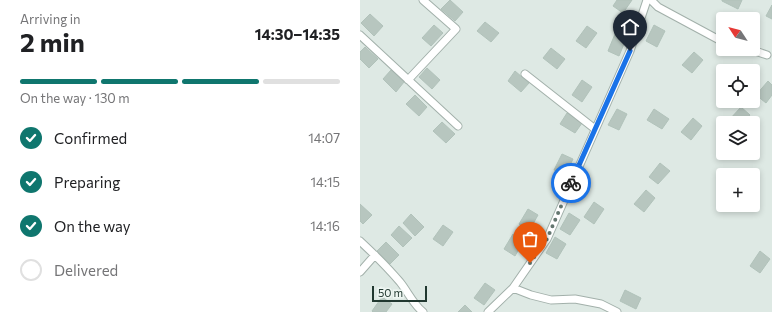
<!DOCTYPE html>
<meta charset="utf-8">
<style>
:root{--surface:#fff;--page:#f6f6f6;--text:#202124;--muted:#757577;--line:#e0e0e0;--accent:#0f766e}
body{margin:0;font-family:Commissioner,sans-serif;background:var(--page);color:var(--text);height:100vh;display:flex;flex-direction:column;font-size:15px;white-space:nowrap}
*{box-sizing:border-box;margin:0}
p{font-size:13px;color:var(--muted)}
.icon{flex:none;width:22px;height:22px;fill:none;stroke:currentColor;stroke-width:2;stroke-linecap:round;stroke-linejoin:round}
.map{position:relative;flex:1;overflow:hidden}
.side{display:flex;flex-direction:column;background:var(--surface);width:360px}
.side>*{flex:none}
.needle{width:26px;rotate:306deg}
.fabs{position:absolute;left:356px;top:12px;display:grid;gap:8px}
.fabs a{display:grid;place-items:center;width:44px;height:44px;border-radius:4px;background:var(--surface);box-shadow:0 2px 6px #0003;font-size:20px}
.scale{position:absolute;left:12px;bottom:10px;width:55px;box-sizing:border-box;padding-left:4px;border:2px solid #213830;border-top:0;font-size:11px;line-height:14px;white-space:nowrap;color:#213830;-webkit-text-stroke:3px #eef6f2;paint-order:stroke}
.pin{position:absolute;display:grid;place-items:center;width:34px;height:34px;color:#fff;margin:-41px -17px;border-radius:50% 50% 50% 0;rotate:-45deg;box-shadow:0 0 4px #0007}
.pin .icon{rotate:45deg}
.courier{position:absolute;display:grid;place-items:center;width:40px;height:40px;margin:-20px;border:3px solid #1a73e8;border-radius:50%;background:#fff;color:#222;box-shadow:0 1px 5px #0007}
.headline em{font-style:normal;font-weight:700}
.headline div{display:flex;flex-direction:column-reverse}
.headline{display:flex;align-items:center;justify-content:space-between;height:68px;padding:0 20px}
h1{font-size:26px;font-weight:700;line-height:30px}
.bar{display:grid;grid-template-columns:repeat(4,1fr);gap:6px 4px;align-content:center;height:48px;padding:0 20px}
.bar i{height:5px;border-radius:3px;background:var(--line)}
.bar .on{background:var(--accent)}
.bar p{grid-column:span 4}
ol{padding:0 20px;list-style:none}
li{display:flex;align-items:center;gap:12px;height:44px}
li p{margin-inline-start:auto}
li .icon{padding:4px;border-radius:50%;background:var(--accent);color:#fff;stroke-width:4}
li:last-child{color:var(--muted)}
li i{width:22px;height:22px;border:2px solid var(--line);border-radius:50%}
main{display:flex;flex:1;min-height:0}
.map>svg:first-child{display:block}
</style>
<main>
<section class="side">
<div class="headline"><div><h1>2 min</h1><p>Arriving in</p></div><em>14:30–14:35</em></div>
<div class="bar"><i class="on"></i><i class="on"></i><i class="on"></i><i></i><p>On the way · 130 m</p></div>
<ol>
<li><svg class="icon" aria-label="check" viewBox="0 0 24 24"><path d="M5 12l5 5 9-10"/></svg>Confirmed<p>14:07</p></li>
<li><svg class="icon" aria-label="check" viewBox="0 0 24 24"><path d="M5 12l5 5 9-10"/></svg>Preparing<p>14:15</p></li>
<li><svg class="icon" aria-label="check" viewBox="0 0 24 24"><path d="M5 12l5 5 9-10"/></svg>On the way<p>14:16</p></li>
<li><i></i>Delivered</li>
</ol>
</section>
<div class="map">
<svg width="412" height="312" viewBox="0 0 412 312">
<rect width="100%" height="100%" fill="#dee9e4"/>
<path fill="#b7c6bf" stroke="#b1c2ba" d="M90,0L103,12L95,21L81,9Z
M257,0H272L263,13L253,6Z
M362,0H382L378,9L362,1Z
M412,5V19L406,16Z
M10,14L23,26L14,36L1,23Z
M125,22L139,33L131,42L117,31Z
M74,25L83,33L71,46L62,38Z
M294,25L305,31L297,47L286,41Z
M227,26L237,33L226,48L216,41Z
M255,34L266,39L259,56L248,51Z
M5,47L18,59L9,68L0,59V52Z
M191,48L205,59L197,69L183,58Z
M334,52L343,60L332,73L322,65Z
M67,68L80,80L72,89L59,77Z
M31,70L44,82L36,92L23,79Z
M155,71L169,83L161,92L148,81Z
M222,80L232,87L222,102L212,95Z
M408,81L412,85V95L406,103L396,95Z
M55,95L67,107L59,116L46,104Z
M381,107L390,115L383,123H373L369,120Z
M257,109L267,114L259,130L248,125Z
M294,109L309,119L302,129L287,120Z
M207,113L222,123L215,133L200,124Z
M333,118L342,126L331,140L321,132Z
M82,122L95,134L86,143L73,131Z
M202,154L213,159L205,175L194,170Z
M300,163L310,171L298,184L289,177Z
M286,190L295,198L284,212L274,204Z
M234,202L244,209L234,224L224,217Z
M0,204L12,215L3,224L0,221Z
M168,209L178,215L169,231L159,224Z
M209,213L220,220L210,235L200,229Z
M51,214L64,227L55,236L43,223Z
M83,225L93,232L83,246L73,239Z
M39,226L52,238L43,247L31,235Z
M153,234L164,240L155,256L144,249Z
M195,237L206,244L197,259L186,253Z
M26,242L39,255L30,264L17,251Z
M400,251L410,259L400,273L390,266Z
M125,283L135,290L124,305L114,298Z
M265,290L281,298L276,309L260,301Z
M22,297L32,304L26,312H13L12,311Z
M105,305L112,312H98Z"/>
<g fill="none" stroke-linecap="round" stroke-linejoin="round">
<defs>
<path id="minor" d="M291,0L298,7L363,42
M0,35L98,126
M376,49H383
M389,49L407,55
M165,74L235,129
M48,80L96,29L63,0
M0,241C14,254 28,268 40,282C48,292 53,304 63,312
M0,272L15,255
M153,288L171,295L191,300L215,299L241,304L257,312
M128,312L153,288L187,239L270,51L287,0"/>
</defs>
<use href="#minor" stroke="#a2b0aa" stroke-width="9"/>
<use href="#minor" stroke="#fff" stroke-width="7"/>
</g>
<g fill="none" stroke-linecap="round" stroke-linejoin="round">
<path stroke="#63766f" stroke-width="4" stroke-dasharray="0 7.2" d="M170,263L187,239L211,183"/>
<path stroke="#1a73e8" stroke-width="5" d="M211,183L270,51"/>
</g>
</svg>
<div class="fabs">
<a><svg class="needle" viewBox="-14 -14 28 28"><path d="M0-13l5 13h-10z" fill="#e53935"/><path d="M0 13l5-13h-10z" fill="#757577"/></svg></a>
<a><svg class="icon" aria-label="locate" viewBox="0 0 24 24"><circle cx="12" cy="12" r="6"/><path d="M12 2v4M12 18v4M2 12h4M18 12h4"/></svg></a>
<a><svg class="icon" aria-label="layers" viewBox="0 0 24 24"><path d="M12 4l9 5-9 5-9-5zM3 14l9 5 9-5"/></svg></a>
<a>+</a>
</div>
<div class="scale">50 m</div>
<div class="pin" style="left:170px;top:263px;background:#ea580c"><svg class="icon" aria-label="bag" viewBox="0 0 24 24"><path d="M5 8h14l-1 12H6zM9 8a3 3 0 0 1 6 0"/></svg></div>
<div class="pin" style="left:270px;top:51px;background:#1f2937"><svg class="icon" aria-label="home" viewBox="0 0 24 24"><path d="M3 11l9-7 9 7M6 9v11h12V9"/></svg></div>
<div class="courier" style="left:211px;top:183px"><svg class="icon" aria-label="bike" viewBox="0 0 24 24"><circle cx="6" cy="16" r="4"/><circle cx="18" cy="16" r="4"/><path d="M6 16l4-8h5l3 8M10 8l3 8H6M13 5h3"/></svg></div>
</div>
</main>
